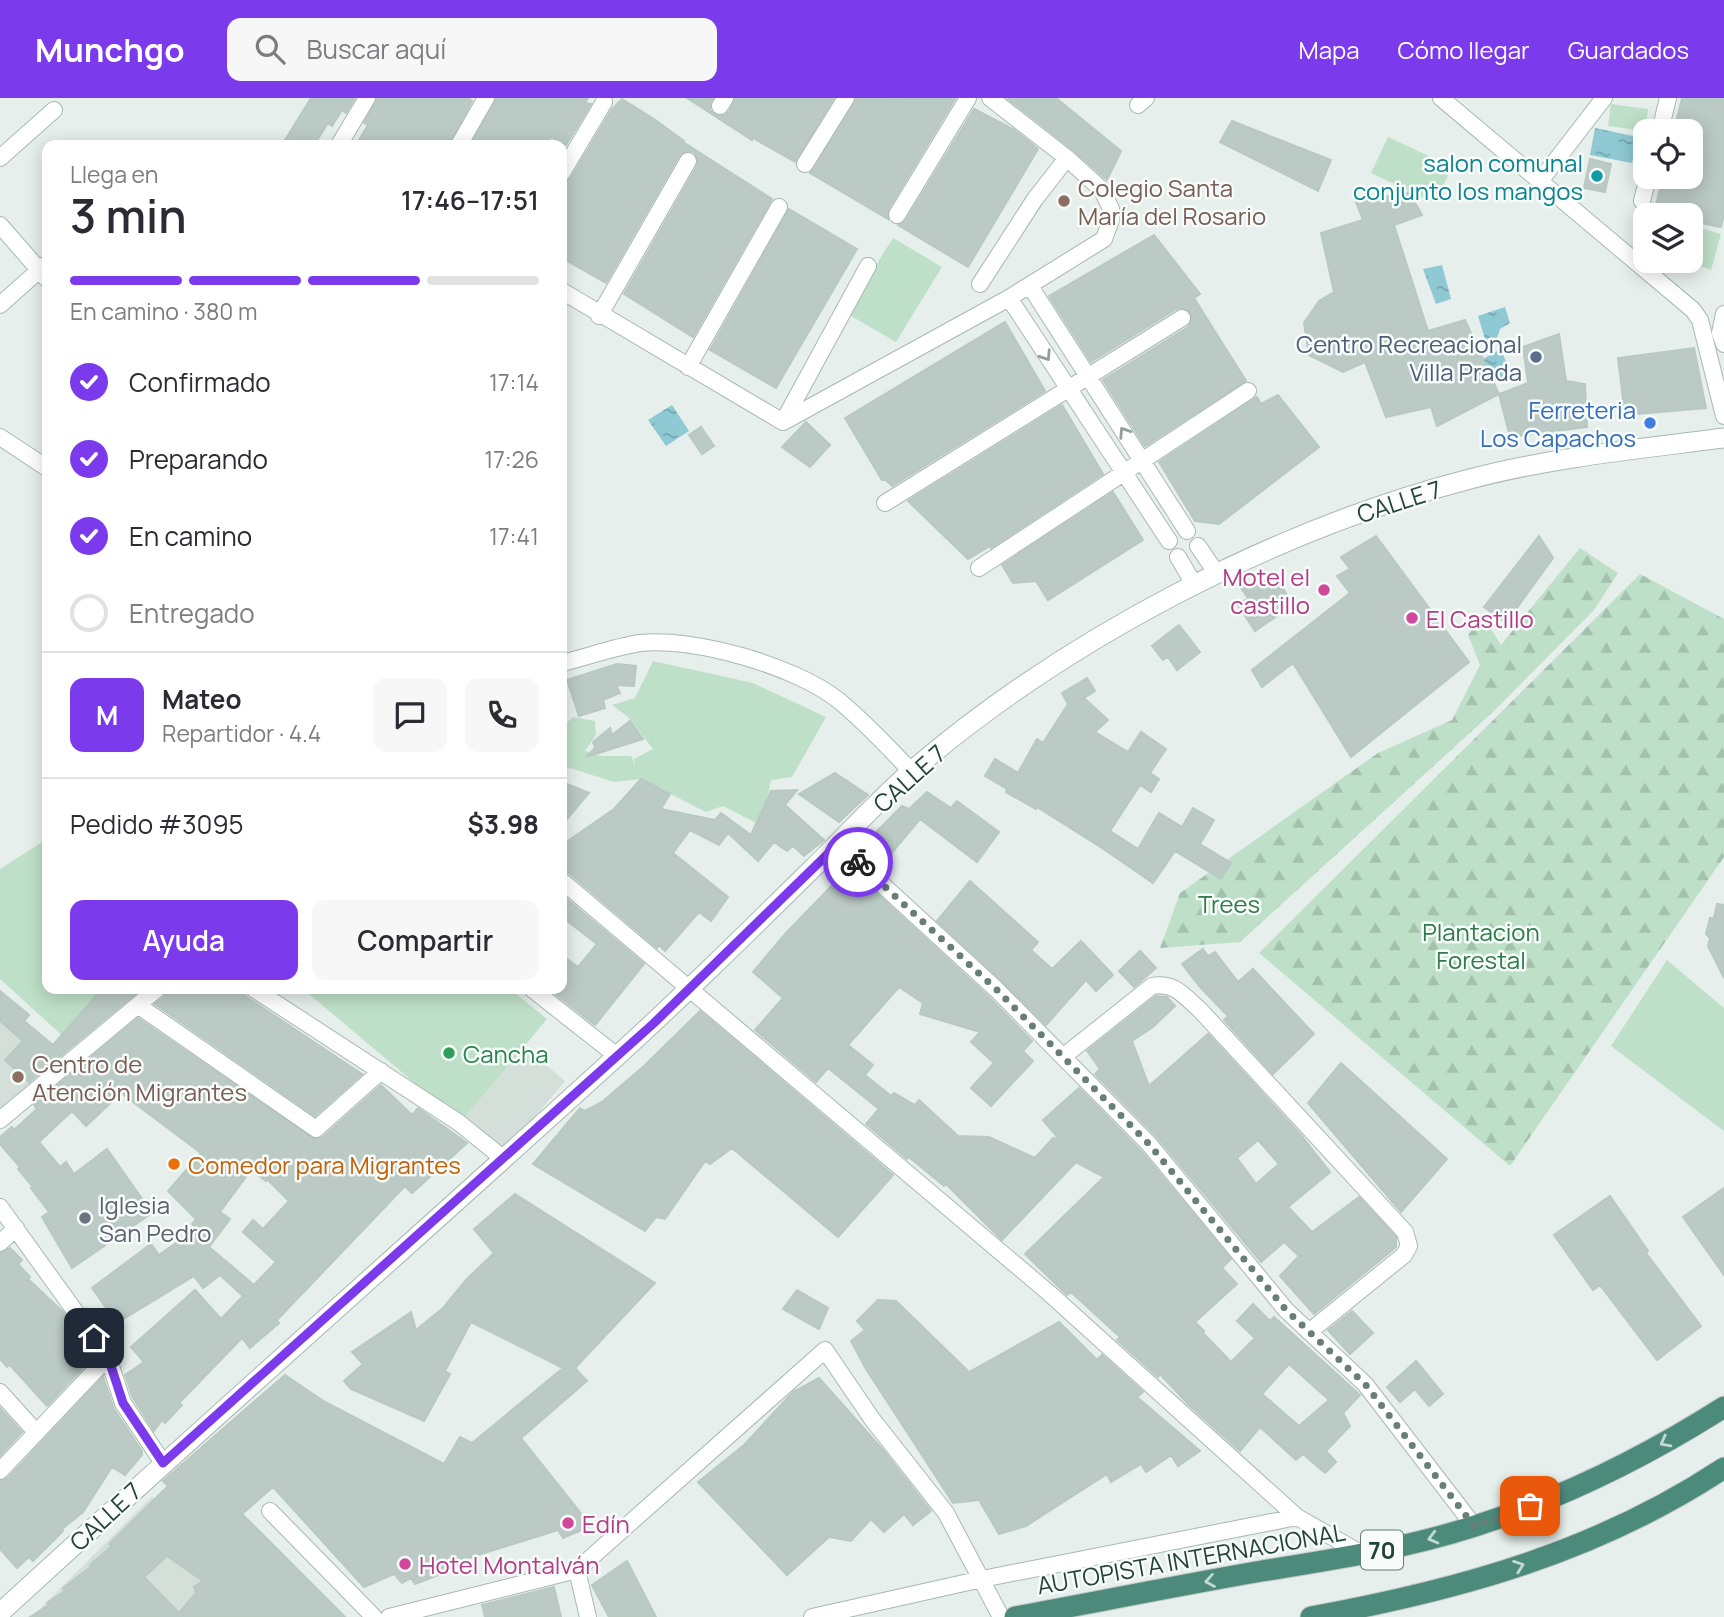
<!DOCTYPE html>
<html lang="es">
<meta charset="utf-8">
<style>
:root{--surface:#fff;--page:#f7f7f7;--text:#2b2b33;--muted:#7c7c81;--line:#e1e1e2;--accent:#7c3aed}
body{margin:0;font-family:Manrope,sans-serif;background:var(--page);color:var(--text);height:100vh;display:flex;flex-direction:column;font-size:26px;white-space:nowrap}
*{box-sizing:border-box;margin:0}
p{font-size:23px;color:var(--muted)}
.icon{flex:none;width:38px;height:38px;fill:none;stroke:currentColor;stroke-width:2;stroke-linecap:round;stroke-linejoin:round}
.map{position:relative;flex:1;overflow:hidden}
.drawer{position:absolute;left:42px;top:42px;width:525px;height:854px;display:flex;flex-direction:column;background:var(--surface);border-radius:14px;box-shadow:0 4px 18px #0003}
.drawer>*{flex:none}
.controls{position:absolute;left:1633px;top:21px;display:grid;gap:14px}
.controls a{display:grid;place-items:center;width:70px;height:70px;border-radius:14px;background:var(--surface);box-shadow:0 4px 18px #0003;font-size:35px}
.pin{position:absolute;display:grid;place-items:center;width:60px;height:60px;color:#fff;margin:-30px;border-radius:14px;box-shadow:0 4px 10px #0006}
.courier{position:absolute;display:grid;place-items:center;width:70px;height:70px;margin:-35px;border:5px solid #7c3aed;border-radius:50%;background:#fff;color:#222;box-shadow:0 2px 9px #0007}
.overview em{font-style:normal;font-weight:600}
.overview div{display:flex;flex-direction:column-reverse}
.overview{display:flex;align-items:center;justify-content:space-between;height:119px;padding:0 28px}
h1{font-size:46px;font-weight:600;line-height:52px}
.bar{display:grid;grid-template-columns:repeat(4,1fr);gap:10px 7px;align-content:center;height:84px;padding:0 28px}
.bar i{height:9px;border-radius:5px;background:var(--line)}
.bar .on{background:var(--accent)}
.bar p{grid-column:span 4}
.line{display:flex;align-items:center;gap:18px;padding:0 28px;border-top:2px solid var(--line)}
.line div{flex:1}
.round{display:grid;place-items:center;flex:none;width:74px;height:74px;border-radius:14px;background:var(--page)}
ol{padding:0 28px;list-style:none}
li{display:flex;align-items:center;gap:21px;height:77px}
li p{margin-inline-start:auto}
li .icon{padding:7px;border-radius:50%;background:var(--accent);color:#fff;stroke-width:4}
li:last-child{color:var(--muted)}
li i{width:38px;height:38px;border:4px solid var(--line);border-radius:50%}
.button{display:flex;gap:14px;margin-top:auto;padding:14px 28px}
.button a{flex:1;height:80px;border-radius:14px;background:var(--accent);color:#fff;font-size:28px;font-weight:600;line-height:80px;text-align:center}
.button a+a{background:var(--page);color:var(--text)}
header{display:flex;align-items:center;gap:42px;box-sizing:border-box;height:98px;padding:0 35px;background:var(--accent);color:#fff}
header strong{font-size:33px}
nav{display:flex;gap:38px;margin-inline-start:auto;font-size:24px}
.search{width:490px;height:63px;background:var(--page);display:flex;align-items:center;gap:18px;box-sizing:border-box;padding:0 24px;border-radius:14px;color:var(--muted);font-size:26px}
.map>svg:first-child{display:block}
</style>
<header>
<strong>Munchgo</strong>
<div class="search"><svg class="icon" aria-label="search" viewBox="0 0 24 24"><circle cx="10" cy="10" r="6"/><path d="M15 15l6 6"/></svg>Buscar aquí</div>
<nav><a>Mapa</a><a>Cómo llegar</a><a>Guardados</a></nav>
</header>
<div class="map">
<svg width="1724" height="1519" viewBox="0 0 1724 1519">
<defs>
<pattern id="forest-firs" width="22" height="20" patternUnits="userSpaceOnUse" patternTransform="scale(1.75)"><rect width="22" height="20" fill="#bfe0c8"/><path d="M5 1l3.5 6h-7zM16 11l3.5 6h-7z" fill="#a4c1ad"/></pattern>
<pattern id="water-ripples" width="26" height="14" patternUnits="userSpaceOnUse" patternTransform="scale(1.75)"><rect width="26" height="14" fill="#8ec9d4"/><path d="M2 4q2-2 4 0t4 0M15 11q2-2 4 0t4 0" fill="none" stroke="#74a5ad"/></pattern>
</defs>
<rect width="100%" height="100%" fill="#e6efeb"/>
<path fill="#d4dfda" d="M0,903L62,954L12,1003L0,1010Z
M524,948L565,983L502,1058L461,1024Z
M152,1398L238,1519H32Z"/>
<path fill="#bfe0c8" d="M1611,6L1648,11L1645,33L1608,28Z
M1388,39L1452,69L1435,105L1371,75Z
M1691,127L1721,136L1711,172L1686,163H1690Z
M893,140L942,169L896,244L846,215Z
M653,563L753,585L826,619L792,679L771,682L762,728L723,708L706,714L641,681L614,684L570,670L562,673V629L573,619L595,623L596,637L585,653L601,658H631L635,667L634,661L653,651L628,619L612,607L635,600Z
M47,741V891H122L66,941L0,881V771Z
M1667,862L1724,910V1033L1611,948Z
M303,891H510L547,921L461,1024Z"/>
<path fill="url(#forest-firs)" d="M1580,450L1618,475L1594,512L1494,613L1240,844L1160,850L1180,795L1378,655L1452,622L1480,567L1468,537L1483,518L1501,547Z
M1640,476L1724,521V759L1510,1068L1259,855Z"/>
<path fill="url(#water-ripples)" d="M1595,30L1638,39L1632,65L1590,57Z
M1442,167L1451,201L1436,206L1423,171Z
M1505,209L1510,225L1500,231L1496,244L1485,241L1478,218Z
M1501,251L1511,277L1494,284L1483,261Z
M672,307L689,333L666,348L648,322Z"/>
<path fill="#bbcac4" stroke="#b8c9c2" stroke-width="2" fill-rule="evenodd" d="M311,0H355L346,15L342,12L332,28L328,25L314,47H282Z
M377,0H468L472,3L449,47H356L368,27L364,25Z
M496,0H588L585,5L591,6L566,47L551,39L547,47H471Z
M687,0H713L710,7V12L720,18L729,14L735,0H834L795,64L753,40L752,42Z
M856,0L955,1L888,112V121L810,75Z
M1007,0H1056L1121,53L1107,82L1073,52Z
M1682,0H1724V116L1721,129L1690,123V117L1654,115L1663,79H1690V33H1674Z
M622,1L654,21L684,43L683,44L772,101L693,239L624,196L697,68L698,62L694,54L687,53L679,58L606,185L562,160V85L571,80L612,11Z
M974,11L1013,31L1038,51L968,169L898,127L906,122Z
M1232,23L1331,62L1318,93L1220,44Z
M1590,61L1611,66L1605,94L1584,90Z
M1409,94L1422,117L1394,127L1428,233L1465,222L1499,296L1437,328L1431,309L1386,319L1365,264L1343,274L1309,257L1304,225L1319,203L1334,194L1321,135L1363,122L1356,104Z
M789,111L857,151L776,290L710,252Z
M1154,137L1200,196L1194,200L1246,283L1145,348L1103,282L1188,229L1192,220L1190,214L1182,210L1176,211L1091,264L1049,198Z
M1005,224L1045,293L892,388L886,382H882L845,320Z
M1559,236L1566,283L1585,286L1587,329L1510,339L1499,296L1528,285L1523,249Z
M1694,250L1706,310L1625,317L1618,260Z
M1278,297L1319,349L1219,426L1195,423L1159,364L1257,299L1261,306Z
M1062,307L1103,376L991,450L990,448L968,461L908,403Z
M806,324L830,347L810,369L782,349Z
M701,329L714,348L702,356L689,337Z
M1113,394L1143,442L1048,502L1036,483L1013,485L1002,467Z
M1376,438L1469,564L1351,659L1293,565L1262,589L1252,572L1350,495L1337,478L1350,471L1341,459Z
M1539,438L1553,460L1506,525L1484,509Z
M1276,479L1293,507L1255,533L1238,507L1248,500L1241,490Z
M1179,527L1200,554L1177,572L1168,559L1163,562L1152,548Z
M617,566L636,568L634,588L616,587L620,595L603,602L605,610L579,618L567,582Z
M1087,580L1095,593L1084,600L1108,622L1095,634L1128,654L1141,634L1166,651L1150,675L1159,681L1151,694L1140,687L1110,733L1138,751L1159,715L1182,729L1193,710L1214,722L1200,746L1231,765L1221,781L1175,753L1153,785L1102,750L1037,709L1036,711L1006,694L1007,691L985,678L995,661L1018,675L1037,641L1043,645L1068,606L1062,595Z
M630,623L643,641L586,659L595,650L593,644L610,630L612,637Z
M835,675L868,697L839,724L799,696Z
M641,681L670,696L661,711L715,722L721,715L751,737L771,693L797,692L785,707L824,742L804,758L793,748L787,753L774,744L758,763L728,735L719,747L690,732L673,755L728,799L711,823L699,814L665,853L659,847L657,850L569,775L562,773V747L614,711Z
M562,684L589,695L562,727Z
M927,694L951,710L957,703L999,734L977,764L920,721L891,756L888,754L885,757L866,744L902,708L909,711Z
M849,770L989,899L1032,943L1023,953L1033,963L991,1008L971,990L994,965L971,944L980,934L920,916L923,905L899,889L848,947L873,967L865,977L891,998L894,995L915,1007L919,1002L958,1038L989,1039L1035,1060L1053,1040L1059,1041L1043,1022L1079,990L1141,1053L1231,1161L1222,1170L1237,1186L1195,1224L1204,1233L1203,1235L1231,1264L1255,1240L1237,1223L1253,1206L1270,1223L1274,1219L1360,1297L1343,1315L1350,1328L1326,1353L1336,1364L1325,1375L1303,1356L1296,1362L1260,1329L1240,1353L1189,1307L1160,1276L1158,1279L1117,1242L1120,1239L1071,1194L1067,1197L1025,1156L1104,1079L1076,1064L1002,1142L946,1086L944,1088L909,1059L907,1061L866,1026L879,1011L828,970L816,984L755,932L783,900L753,874L786,835ZM1289,1266L1329,1302L1299,1328L1262,1296Z
M970,783L1038,844L1031,852L1052,871L1081,843L1113,877L1096,893L1086,882L1046,927L1003,884L937,823Z
M562,797L644,866L595,927L549,891H562V857L578,869L597,846L562,819Z
M1717,806L1724,807V880L1708,848L1710,840L1706,836L1710,820H1714Z
M1203,851L1208,858L1215,854L1238,884L1253,871L1314,936L1273,976L1224,922L1228,918L1200,889L1182,866Z
M1140,853L1156,870L1134,889L1119,873Z
M102,891H141L29,984L5,962L23,943L0,923V893L29,917L24,923L53,947Z
M167,891H238L248,900L362,976L315,1018L155,906L164,899Z
M1156,898L1167,899L1175,908L1153,929L1132,943L1149,988L1208,936L1300,1036L1330,1074L1288,1109L1312,1134L1359,1099L1396,1139V1149L1314,1216L1280,1178L1299,1158L1284,1144L1261,1164L1157,1039L1095,976L1100,971L1087,953ZM1258,1042L1279,1066L1256,1086L1237,1060Z
M700,913L893,1077L838,1139L732,1050L710,1066L705,1063L665,1121L656,1119L645,1133L533,1066L580,1010L585,1013L602,1004L644,968Z
M138,920L314,1041L323,1039L381,987L412,1017L418,1010L467,1045L412,1095L405,1088L277,1222L279,1225L250,1250L242,1240L179,1305L182,1307L165,1325L162,1322L154,1333L133,1300L125,1277L144,1264L131,1249L195,1192L221,1221L243,1198L220,1177L203,1190L194,1178L120,1223L111,1208L107,1211L92,1190L151,1146L159,1157L197,1130L192,1126L196,1121L168,1093L201,1055L121,995L86,1028L72,1013L39,1044L60,1069L66,1064L74,1076L107,1051L152,1115L72,1170L42,1119L49,1114L31,1090L33,1089L18,1071L20,1069L0,1046V1039L12,1029L14,1032L37,1011L34,1007ZM251,1072L266,1083L267,1081L289,1103L263,1131L253,1122L243,1134L276,1164L254,1187L209,1149L230,1121L220,1114Z
M1341,965L1447,1061L1401,1114L1308,1005Z
M1724,1090V1177L1683,1119Z
M515,1096L655,1185L575,1270L587,1283L521,1340L591,1428L563,1440L558,1432L462,1462L446,1474L415,1486L411,1480L402,1485L394,1476L364,1489L273,1389L242,1416L345,1519H30L49,1507L47,1505L65,1493L63,1490L92,1468L90,1467L112,1448L109,1446L168,1388L163,1383L285,1277L325,1304L444,1366L460,1339L472,1345L563,1270L471,1224L445,1273L450,1276L424,1323L351,1291L344,1283L363,1266L352,1254L411,1214L416,1232L443,1210L466,1182L494,1155L474,1131ZM167,1458L203,1483L194,1489L196,1495L179,1515L144,1479Z
M1610,1098L1648,1153L1646,1155L1701,1228L1657,1262L1600,1187L1593,1192L1554,1137Z
M10,1150L22,1162L18,1166L30,1179L28,1181L63,1214L94,1258L47,1308L10,1267L7,1269L0,1261V1155Z
M797,1192L828,1210L819,1231L783,1211Z
M878,1202L896,1203L969,1274L1059,1224L1097,1262L1102,1257L1143,1294L1137,1299L1200,1353L1178,1368L1171,1357L1146,1374L1141,1366L1111,1384L1107,1376L1026,1428L999,1436L979,1402L953,1405L866,1271L851,1243L865,1232L857,1223Z
M1352,1213L1373,1235L1350,1256L1328,1232Z
M1416,1263L1443,1296L1429,1308L1415,1291L1400,1304L1387,1289Z
M103,1279L114,1311L142,1353V1357L125,1377L112,1369L83,1414L62,1431L63,1433L33,1463L29,1459L17,1470L0,1451V1383L8,1380Z
M819,1280L883,1352L931,1413L913,1427L904,1416L884,1434L871,1421L851,1443L829,1439L787,1477L698,1384L744,1347L793,1294Z
M0,1310L22,1334L0,1358Z
M627,1463L656,1519H609L592,1487Z
M554,1489L561,1519H485L482,1507Z"/>
<g fill="none" stroke-linecap="round" stroke-linejoin="round">
<defs>
<path id="minor" d="M1441,0L1693,212L1700,222L1724,318
M1138,7L1146,0
M720,8L725,0
M1660,33L1668,0
M339,47L367,0
M459,47L486,0
M0,60L54,12
M805,66L846,0
M562,75L604,4
M1540,83L1604,0
M1642,103L1648,79
M897,117L968,0
M0,127L47,181
M980,186L1035,101L1067,60
M1030,188L1187,433
M562,193L783,324
M1009,200L1169,443
M0,207L45,167
M1724,216L1720,235L1724,246
M599,218L688,63
M688,269L779,109
M783,324L1009,200L1104,141L1111,122V111L1102,92L1067,60L990,0
M783,324L868,168
M0,339L47,370
M885,405L1182,220
M1198,448L1217,476
M1178,459L1195,488
M979,470L1248,293
M562,565C587,559 614,549 640,545C694,539 795,568 838,602C864,623 888,649 911,673
M838,746L996,891L1149,1046L1286,1212L1365,1286L1474,1428
M562,783L1049,1195L1297,1419
M254,891L458,1024L504,1061
M532,891L617,958
M139,908L316,1031L381,973
M1064,958L1152,888C1175,884 1184,898 1200,912L1405,1134L1409,1148L1404,1157L1309,1234
M0,1022L157,891
M0,1109L108,1259L123,1305L163,1365
M0,1145L16,1130
M0,1294L36,1334
M0,1373L108,1259
M270,1413L374,1519
M389,1519L577,1472
M588,1519L577,1472L825,1252L872,1321L946,1415L1001,1519
M812,1519L982,1481L1297,1419L1362,1456"/>
<path id="tertiary" d="M0,1515C200,1331 404,1152 605,969C677,904 745,837 814,769C847,737 879,701 914,671C1066,541 1276,431 1470,381C1553,359 1639,351 1724,340"/>
<path id="trunk" d="M1015,1519C1096,1504 1176,1488 1256,1474C1330,1462 1404,1451 1475,1428C1562,1400 1647,1358 1724,1309
M1311,1519C1459,1492 1597,1454 1724,1370"/>
</defs>
<use href="#minor" stroke="#a8b8b2" stroke-width="18"/>
<use href="#tertiary" stroke="#a8b8b2" stroke-width="21"/>
<use href="#trunk" stroke="#c2cac8" stroke-width="23"/>
<use href="#minor" stroke="#fff" stroke-width="16"/>
<use href="#tertiary" stroke="#fff" stroke-width="19"/>
<use href="#trunk" stroke="#4c8a7c" stroke-width="21"/>
</g>
<defs><path id="oneway-chevron" d="M-2-3.5L2.5 0L-2 3.5" fill="none" stroke-width="1.6" stroke-linecap="round" stroke-linejoin="round" transform="scale(1.75)"/></defs>
<g stroke="#92a09c">
<use href="#oneway-chevron" transform="translate(1046 258) rotate(57)"/>
<use href="#oneway-chevron" transform="translate(1124 334) rotate(-123)"/>
</g>
<g stroke="#c4d9d4">
<use href="#oneway-chevron" transform="translate(1665 1344) rotate(152)"/>
<use href="#oneway-chevron" transform="translate(1433 1440) rotate(165)"/>
<use href="#oneway-chevron" transform="translate(1519 1468) rotate(-20)"/>
<use href="#oneway-chevron" transform="translate(1210 1483) rotate(170)"/>
</g>
<g fill="none" stroke-linecap="round" stroke-linejoin="round">
<path stroke="#687f78" stroke-width="7" stroke-dasharray="0 12.6" d="M858,764L996,891L1149,1046L1286,1212L1365,1286L1474,1428L1530,1408"/>
<path stroke="#7c3aed" stroke-width="9" d="M94,1240L108,1259L123,1305L163,1365L654,925L838,746L858,764"/>
</g>
<circle fill="#0f9aa8" stroke="#f7fbf9" stroke-width="2.5" cx="1597" cy="78" r="7"/>
<g fill="#8d6e63" stroke="#f7fbf9" stroke-width="2.5">
<circle cx="1064" cy="103" r="7"/>
<circle cx="18" cy="979" r="7"/>
</g>
<circle fill="#5c6f8a" stroke="#f7fbf9" stroke-width="2.5" cx="1536" cy="259" r="7"/>
<circle fill="#3f7fe0" stroke="#f7fbf9" stroke-width="2.5" cx="1650" cy="325" r="7"/>
<g fill="#d1479c" stroke="#f7fbf9" stroke-width="2.5">
<circle cx="1324" cy="492" r="7"/>
<circle cx="1412" cy="520" r="7"/>
<circle cx="568" cy="1425" r="7"/>
<circle cx="405" cy="1466" r="7"/>
</g>
<circle fill="#2e9e5b" stroke="#f7fbf9" stroke-width="2.5" cx="449" cy="955" r="7"/>
<circle fill="#e8710a" stroke="#f7fbf9" stroke-width="2.5" cx="174" cy="1066" r="7"/>
<circle fill="#6b7280" stroke="#f7fbf9" stroke-width="2.5" cx="85" cy="1120" r="7"/>
<g text-anchor="middle" dominant-baseline="central" stroke-width="5" stroke-linejoin="round" paint-order="stroke">
<rect fill="#f7fbf9" stroke="#637a73" stroke-width="2" x="1361" y="1432.5" width="42" height="39" rx="5"/>
<g font-size="23" font-weight="bold" fill="#24423a">
<text x="1382" y="1452">70</text>
</g>
<g font-size="24" fill="#0d838f" stroke="#f7fbf9" text-anchor="end">
<text x="1583" y="64">salon comunal<tspan x="1583" dy="28">conjunto los mangos</tspan></text>
</g>
<g font-size="24" fill="#785e54" stroke="#f7fbf9" text-anchor="start">
<text x="1078" y="89">Colegio Santa<tspan x="1078" dy="28">María del Rosario</tspan></text>
<text x="32" y="965">Centro de<tspan x="32" dy="28">Atención Migrantes</tspan></text>
</g>
<g font-size="24" fill="#4e5e75" stroke="#f7fbf9" text-anchor="end">
<text x="1522" y="245">Centro Recreacional<tspan x="1522" dy="28">Villa Prada</tspan></text>
</g>
<g font-size="24" fill="#366cbe" stroke="#f7fbf9" text-anchor="end">
<text x="1636" y="311">Ferreteria<tspan x="1636" dy="28">Los Capachos</tspan></text>
</g>
<g font-size="24" fill="#24423a" stroke="#f7fbf9">
<text transform="translate(1399 403) rotate(-18)">CALLE 7</text>
<text transform="translate(909 680) rotate(-42)">CALLE 7</text>
<text transform="translate(105 1418) rotate(-43)">CALLE 7</text>
<text transform="translate(1191 1460) rotate(-10)">AUTOPISTA INTERNACIONAL</text>
</g>
<g font-size="24" fill="#b23c85" stroke="#f7fbf9" text-anchor="start">
<text x="1310" y="478" text-anchor="end">Motel el<tspan x="1310" dy="28">castillo</tspan></text>
<text x="1426" y="520">El Castillo</text>
<text x="582" y="1425">Edín</text>
<text x="419" y="1466">Hotel Montalván</text>
</g>
<g font-size="24" fill="#2d7a4b" stroke="#f7fbf9">
<text x="1229" y="805">Trees</text>
<text x="1481" y="833">Plantacion<tspan x="1481" dy="28">Forestal</tspan></text>
</g>
<g font-size="24" fill="#27864d" stroke="#f7fbf9" text-anchor="start">
<text x="463" y="955">Cancha</text>
</g>
<g font-size="24" fill="#c56008" stroke="#f7fbf9" text-anchor="start">
<text x="188" y="1066">Comedor para Migrantes</text>
</g>
<g font-size="24" fill="#5b616d" stroke="#f7fbf9" text-anchor="start">
<text x="99" y="1106">Iglesia<tspan x="99" dy="28">San Pedro</tspan></text>
</g>
</g>
</svg>
<div class="controls">
<a><svg class="icon" aria-label="locate" viewBox="0 0 24 24"><circle cx="12" cy="12" r="6"/><path d="M12 2v4M12 18v4M2 12h4M18 12h4"/></svg></a>
<a><svg class="icon" aria-label="layers" viewBox="0 0 24 24"><path d="M12 4l9 5-9 5-9-5zM3 14l9 5 9-5"/></svg></a>
</div>
<div class="pin" style="left:1530px;top:1408px;background:#ea580c"><svg class="icon" aria-label="bag" viewBox="0 0 24 24"><path d="M5 8h14l-1 12H6zM9 8a3 3 0 0 1 6 0"/></svg></div>
<div class="pin" style="left:94px;top:1240px;background:#1f2937"><svg class="icon" aria-label="home" viewBox="0 0 24 24"><path d="M3 11l9-7 9 7M6 9v11h12V9"/></svg></div>
<div class="courier" style="left:858px;top:764px"><svg class="icon" aria-label="bike" viewBox="0 0 24 24"><circle cx="6" cy="16" r="4"/><circle cx="18" cy="16" r="4"/><path d="M6 16l4-8h5l3 8M10 8l3 8H6M13 5h3"/></svg></div>
<section class="drawer">
<div class="overview"><div><h1>3 min</h1><p>Llega en</p></div><em>17:46–17:51</em></div>
<div class="bar"><i class="on"></i><i class="on"></i><i class="on"></i><i></i><p>En camino · 380 m</p></div>
<ol>
<li><svg class="icon" aria-label="check" viewBox="0 0 24 24"><path d="M5 12l5 5 9-10"/></svg>Confirmado<p>17:14</p></li>
<li><svg class="icon" aria-label="check" viewBox="0 0 24 24"><path d="M5 12l5 5 9-10"/></svg>Preparando<p>17:26</p></li>
<li><svg class="icon" aria-label="check" viewBox="0 0 24 24"><path d="M5 12l5 5 9-10"/></svg>En camino<p>17:41</p></li>
<li><i></i>Entregado</li>
</ol>
<div class="line" style="height:126px"><b class="round" style="background:var(--accent);color:#fff">M</b><div><b>Mateo</b><p>Repartidor · 4.4</p></div><a class="round"><svg class="icon" aria-label="chat" viewBox="0 0 24 24"><path d="M4 5h16v11H9l-5 4z"/></svg></a><a class="round"><svg class="icon" aria-label="phone" viewBox="0 0 24 24"><path d="M5 4h4l2 5-3 2q2 4 5 5l2-3 5 2v4C11 20 4 13 5 4z"/></svg></a></div>
<div class="line" style="height:91px"><div>Pedido #3095</div><b>$3.98</b></div>
<div class="button"><a>Ayuda</a><a>Compartir</a></div>
</section>
</div>
